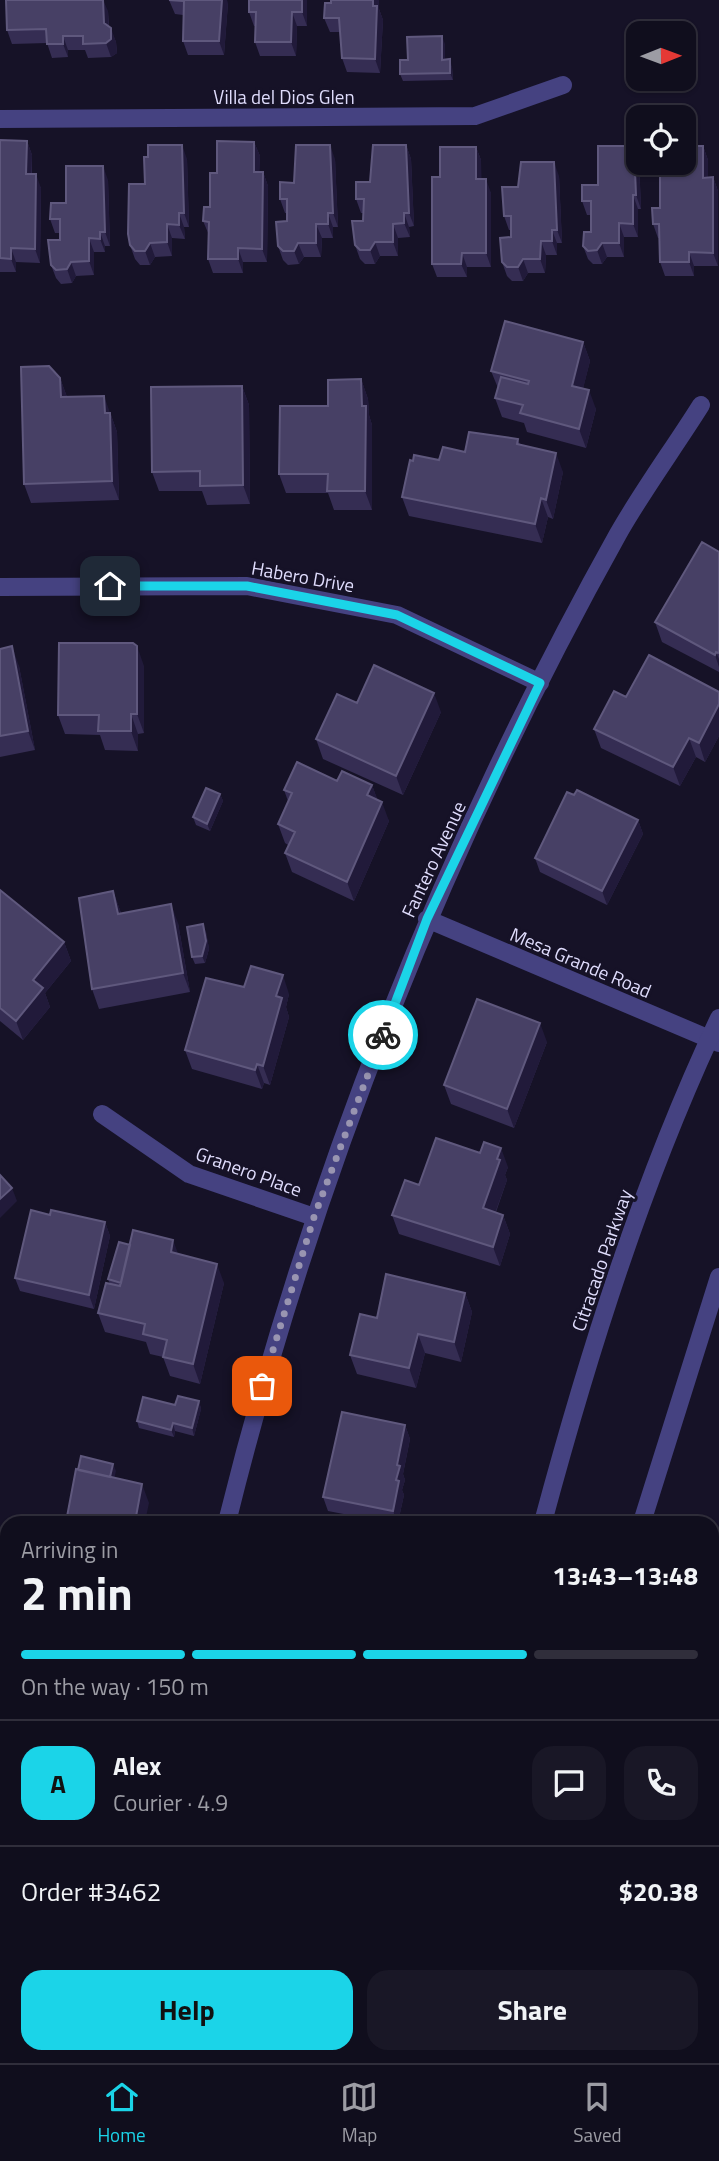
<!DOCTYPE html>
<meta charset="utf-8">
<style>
:root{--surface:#100e1d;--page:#191726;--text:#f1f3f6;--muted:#9c9ca4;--line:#302e3b;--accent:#1bd4e8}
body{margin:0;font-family:"Titillium Web",sans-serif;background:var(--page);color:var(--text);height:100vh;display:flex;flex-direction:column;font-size:26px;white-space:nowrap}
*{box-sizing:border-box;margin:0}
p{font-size:23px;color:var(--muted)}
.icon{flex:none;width:38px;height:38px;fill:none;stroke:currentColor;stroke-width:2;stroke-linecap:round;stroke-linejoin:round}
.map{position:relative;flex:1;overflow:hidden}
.drawer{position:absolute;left:0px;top:1516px;width:719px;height:548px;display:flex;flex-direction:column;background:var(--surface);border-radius:21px 21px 0 0;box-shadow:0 2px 5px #0004,0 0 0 2px var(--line)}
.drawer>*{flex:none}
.needle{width:46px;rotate:89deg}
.tools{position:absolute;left:626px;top:21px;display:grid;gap:14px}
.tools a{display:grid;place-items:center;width:70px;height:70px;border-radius:14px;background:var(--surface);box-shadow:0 2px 5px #0004,0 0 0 2px var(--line);font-size:35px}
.pin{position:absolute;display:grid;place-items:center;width:60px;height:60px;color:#fff;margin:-30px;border-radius:14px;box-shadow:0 4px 10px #0006}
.courier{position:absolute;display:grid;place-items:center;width:70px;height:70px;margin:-35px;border:5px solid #1bd4e8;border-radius:50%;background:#fff;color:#222;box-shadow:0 2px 9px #0007}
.headline em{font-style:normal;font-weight:700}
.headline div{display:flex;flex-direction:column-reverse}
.headline{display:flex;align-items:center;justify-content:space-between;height:119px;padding:0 21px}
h1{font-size:46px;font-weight:700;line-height:52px}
.bar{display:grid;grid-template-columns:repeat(4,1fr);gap:10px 7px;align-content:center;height:84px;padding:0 21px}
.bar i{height:9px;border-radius:5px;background:var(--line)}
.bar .on{background:var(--accent)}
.bar p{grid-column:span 4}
.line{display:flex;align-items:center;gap:18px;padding:0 21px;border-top:2px solid var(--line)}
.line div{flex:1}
.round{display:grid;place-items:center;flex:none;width:74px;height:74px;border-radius:21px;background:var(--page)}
.cta{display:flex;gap:14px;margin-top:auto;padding:14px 21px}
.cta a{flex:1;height:80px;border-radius:21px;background:var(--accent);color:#111;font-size:28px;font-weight:700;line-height:80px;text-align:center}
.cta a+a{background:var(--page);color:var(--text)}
.dock{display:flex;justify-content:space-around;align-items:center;height:98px;border-top:2px solid var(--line);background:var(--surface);font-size:19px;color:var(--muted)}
.dock a{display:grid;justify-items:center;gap:4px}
.dock .on{color:var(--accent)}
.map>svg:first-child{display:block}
</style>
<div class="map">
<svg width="719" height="2063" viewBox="0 0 719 2063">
<rect width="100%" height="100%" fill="#161227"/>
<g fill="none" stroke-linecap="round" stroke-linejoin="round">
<path stroke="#454281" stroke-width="18" d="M0,119L475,116L563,85
M0,587L247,586L397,615L540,683
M427,919L719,1043
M102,1114L189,1174L314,1217
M227,1522C312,1178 445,844 618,534C643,490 674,448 701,405
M0,2050L7,2051
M68,2056L141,2063"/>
<path stroke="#454281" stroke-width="18" d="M543,1522C589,1351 643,1179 719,1018
M642,1522L719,1277
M446,2063L447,2056
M545,2063L546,2056"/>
</g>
<path fill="#352d53" d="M169,0L228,3L224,55H188L183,41V15L175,14Z
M307,0V26H297L296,56H260L255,42L256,26H254L249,12Z
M331,3L379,9L383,20L380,73L347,72L342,58L340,32H330L324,18Z
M108,11L109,26L116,42L117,53L111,57L88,58L85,50H68V57L52,58L47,43L12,44L7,30Z
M445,44V59L452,67L453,80L403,81L400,74L408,60Z
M0,140L27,141L32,155V174L41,188L40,263L16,262V272H0Z
M254,142L260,156L259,172H263L268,186L267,262H243V273H213L208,259L209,235L203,221L210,207L217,173Z
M406,145L411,159L414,226L409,227L410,237L398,238V256H380L375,264H365L360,259L355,245L363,221L364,213H361L356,199L370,182Z
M634,146L639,159L641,209H638V237H624V257H607L602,264H593L588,259L583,246L591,232V215H587L582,201Z
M703,146L708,160V177H713L718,191V266H694V276H665L660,262V238H658L653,224L660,208L667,176Z
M476,147L481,160V179L491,193V267H467V277H437L432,264Z
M187,159L189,227H184L185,239L172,238V256L155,257L150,265H140L135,259L130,245L145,184Z
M335,159L338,227H333V238H322L321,257H304L299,264L288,265L283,260L278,246L287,221V213H285L280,199L294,183Z
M559,176L562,243H557V255H546L545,273H528L523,281H512L507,276L502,262L511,237V230H509L504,216L518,187Z
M108,180L110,246H105V252H94V275L76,276L72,283L61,284L56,278L51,265L60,240V233H55L50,219L66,203Z
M583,342L590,361L583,388L596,409L586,448L527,432L524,423L502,417L495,398L498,388L491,371Z
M60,378L67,397L111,415L117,432L119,500L31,503L24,484Z
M361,379L368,399L369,415L372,425V510H334L328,493H286L279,474L328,406Z
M242,386L249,405L250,504L207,505L202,491H159L152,472Z
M518,439L520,445L563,472L553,519L548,517L542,543L409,516L402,497L413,461L439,460L465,452Z
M719,552V672L662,642L655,622Z
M0,649L19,666L35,750L0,757Z
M144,666V733L138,734V751L105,750L100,735L65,734L58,715Z
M719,692V736L705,762L696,757L680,786L601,748L594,729L626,697Z
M357,703L441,712L403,795L323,759L316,739Z
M337,781L372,785L377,799L389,821L354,901L292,872L285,853L288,845L285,843L278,824L288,801L284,790Z
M220,794L223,801L210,831L196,825L193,817Z
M574,795L638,820L643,834L607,905L540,872L535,858Z
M0,890L64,942L71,961L45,993L50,1007L23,1040L0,1021Z
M113,891L121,913L178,923L190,992L99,1009L92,989Z
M206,932L209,949L205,963L195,964L192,957Z
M244,987L289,994L286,1007L289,1017L270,1085L264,1083L262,1089L192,1069L185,1050Z
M547,1042L514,1128L451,1104L444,1085Z
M508,1167L505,1175L507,1180L496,1212L503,1215L510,1234L500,1266L399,1234L392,1215L419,1185Z
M50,1215L105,1222L110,1236L94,1309L20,1291L15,1278Z
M130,1245L179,1254L224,1283L200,1384L170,1376L163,1357L150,1354L146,1342L105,1332L98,1313L110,1284L108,1279Z
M465,1293L472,1312L461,1362L425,1353L416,1388L357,1374L350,1355L377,1318Z
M199,1401L201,1409L194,1436L175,1431L174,1437L139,1428L137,1421L175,1405Z
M405,1425L410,1439L403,1474L405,1480L402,1490L404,1495L398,1522H385L328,1511L323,1497Z
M7,1644V1681L2,1668Z
M0,1848L7,1849V1938L1,1937L0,1933Z
M283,2056H308V2059Z"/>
<path fill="#211a3a" d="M103,0L108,11L109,37L104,23Z
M222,0H227L228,3L224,55L219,41Z
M302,0H307V26L302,12Z
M373,0H379V9L383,20L380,73L375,59Z
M292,12L297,26L296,56L291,42Z
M111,28L116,42L117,53L111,57L106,43Z
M63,36L68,50V57L63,44Z
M442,36L445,44V67L442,60Z
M450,59L452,67L453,80L450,73Z
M27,141L32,155L31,188L26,174Z
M254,142L260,156L259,186L254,172Z
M182,145L187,159L189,227L184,213Z
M330,145L335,159L338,227L333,213Z
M406,145L411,159L414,226L409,213Z
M634,146L639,163L641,209L636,195Z
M703,146L708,160V191L703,178Z
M476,147L481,160L482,193L476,179Z
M554,162L559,176L562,243L557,230Z
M103,166L108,180L110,246L105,232Z
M263,172L268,186L267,262L262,249Z
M36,174L41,188L40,263L35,249Z
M713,177L718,191V266L713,253Z
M486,179L491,193V267L486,253Z
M633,195L638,209V237L633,224Z
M179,213L184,227L185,239L179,225Z
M328,213L333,227V238L328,224Z
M404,213L409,227L410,237L404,223Z
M619,223L624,237V257L619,243Z
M167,224L172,238V256L167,242Z
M316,224L322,238L321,257L316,243Z
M393,224L398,238V256L393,242Z
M552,230L557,243V255L552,241Z
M100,232L105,246V252L100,239Z
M89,238L94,252V275L89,261Z
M541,241L546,255L545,273L540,259Z
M375,242L380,256L375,264L370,250Z
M150,243L155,257L150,265L145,251Z
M298,243L304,257L299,264L294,251Z
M602,243L607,257L602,264L597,250Z
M11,248L16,262V272L11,259Z
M238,248L243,262V273L238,259Z
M689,252L694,266V276L689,262Z
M462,253L467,267V277L461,264Z
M523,259L528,273L523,281L518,267Z
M71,262L76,276L72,283L67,269Z
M583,342L590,361L579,405L572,386Z
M60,378L67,397H61Z
M361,379L368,399L369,415L372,425V510L365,491Z
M242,386L249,405L250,504L243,485Z
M589,390L596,409L586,448L579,429Z
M104,396L117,432L119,500L112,481L105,413Z
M556,453L563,472L553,519L546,500Z
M541,498L548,517L542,543L535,524Z
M12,646L19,666L35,750L28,731Z
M137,646L144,666V733L137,714Z
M716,652L719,659V667L715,655Z
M434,693L441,712L403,795L396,776Z
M719,704V736L705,762L699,743Z
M131,714L138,734V751L131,731Z
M689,738L696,757L680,786L673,767Z
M372,785L379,804L367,795Z
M220,794L223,801L210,831L207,824Z
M382,802L389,821L354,901L347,882Z
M638,820L643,834L607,905L602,891Z
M113,891L120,910L125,933L118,914Z
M171,904L178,923L190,992L183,973Z
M203,924L206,932L209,949L205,963L202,956Z
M64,942L71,961L45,993L50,1007L23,1040L16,1021L33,980Z
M283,975L289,994L286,1007L289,1017L270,1085L263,1066L276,996Z
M540,1023L547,1042L514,1128L507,1109Z
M257,1064L264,1083L262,1089L255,1070Z
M501,1148L508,1167L505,1175L507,1180L490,1227L483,1208Z
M12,1188L17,1201L0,1218V1199Z
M503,1215L510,1234L500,1266L493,1247Z
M105,1222L110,1236L94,1309L89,1295Z
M173,1240L180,1259L171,1252Z
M217,1264L224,1283L200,1384L193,1364Z
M465,1293L472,1312L461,1362L454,1342Z
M418,1334L425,1353L416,1388L409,1368Z
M199,1401L201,1409L194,1436L192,1428Z
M173,1423L175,1431L174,1437L171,1430Z
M405,1425L410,1439L403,1474L405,1480L402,1490L404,1495L398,1522H397L393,1511L396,1480L397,1465Z
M113,1464L116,1471L112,1488L110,1480Z
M142,1484L149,1503L145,1522H135Z"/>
<path fill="#474065" stroke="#5f587d" stroke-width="2" d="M6,0H103L104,23L111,28V39L106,43L83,44V36H63V44H47L46,29L7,30Z
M169,0H222L219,41H183L184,1Z
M249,0H302V12H292L291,42H255L256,12H249Z
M331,0H373V6H377L375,59L342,58L339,18H324L325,3H331Z
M442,36V60L450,59V73L400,74V60H408L407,37Z
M0,140L27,141L26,174H36L35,249L11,248V259L0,258Z
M217,141L254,142V172H263L262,249L238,248V259H208L209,222L203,221L204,207H210V173H217Z
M148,145H182L184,213H179V225L167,224V242L150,243L145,251H135L130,245L128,234L129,184H145L144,157H148Z
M296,145H330L333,213H328V224H316V243H298L294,251H283L278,246L276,222L287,221V199H280V182L294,183Z
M373,145H406L409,213H404V223L393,224V242H375L370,250H360L355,245L352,221H363L364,199H356V182H370Z
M598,146H634L636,195H633V224L619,223V243H602L597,250L588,251L583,246L584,232H591V201H582V185H598Z
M684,146H703V178L713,177V253L689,252V262H660L659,224H653L652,208H660V176H667L666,163H684Z
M440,147H476V179H486V253H462L461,264H432V177H440Z
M521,162H554L557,230H552V241H541L540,259H523L518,267H507L502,262L500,238L511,237V216H504L502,187H518Z
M66,166H103L105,232H100V239L89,238V261L71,262L67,269L56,270L51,265L48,240H60V219H50L51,203H66Z
M505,321L583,342L572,386L589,390L579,429L520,413L523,405L495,398L501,377L528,384L529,381L491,371Z
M49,366L60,378L61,397L104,396L105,413H110L112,481L24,484L21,367Z
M361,379L362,406H366L365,491H327L328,474H279L280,406H328V380Z
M242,386L243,485L200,486V471L152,472L151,387Z
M469,432L518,439L517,444L556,453L546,500L541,498L535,524L402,497L410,460L413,461L414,455L439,460L443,447L465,452Z
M702,542L719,552V653L716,652L715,655L655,622Z
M59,643H133L137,646V714H131V731H98L99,715H58Z
M12,646L28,731L0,736V649Z
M649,655L719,692V704L699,743L689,738L673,767L594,729L614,691L626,697Z
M374,665L434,693L396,776L316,739L337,694L357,703Z
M297,762L337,781L342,771L372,785L367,795L382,802L347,882L285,853L295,832L278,824L292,793L284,790Z
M206,788L220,794L207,824L193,817Z
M577,790L638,820L602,891L535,858L567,792L574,795Z
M0,890L64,942L33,980L43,988L16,1021L0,1008Z
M113,891L118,914L171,904L183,973L92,989L79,898Z
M203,924L206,941L202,956L192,957L187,927Z
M251,966L283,975L276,996L282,998L263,1066L257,1064L255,1070L185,1050L206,978L244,987Z
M477,999L540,1023L507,1109L444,1085Z
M436,1138L480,1153L484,1142L501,1148L497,1159L500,1160L483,1208L503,1215L493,1247L392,1215L405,1180L419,1185Z
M0,1175L12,1188L0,1199Z
M31,1210L50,1215L51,1210L105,1222L89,1295L15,1278Z
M133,1230L173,1240L171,1252L217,1264L193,1364L163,1357L167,1340L143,1334L145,1324L98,1313L106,1283L120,1286Z
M119,1242L130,1245L121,1283L108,1279Z
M386,1274L465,1293L454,1342L418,1334L409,1368L350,1355L360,1314L377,1318Z
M178,1396L199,1401L192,1428L173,1423L171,1430L137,1421L143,1397L175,1405Z
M342,1412L405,1425L397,1465L400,1466L396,1480L399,1481L393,1511L323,1497Z
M81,1456L113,1464L110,1477L78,1470Z
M76,1469L142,1484L135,1522H66Z
M7,1644V1669L2,1668Z
M0,1848L7,1849V1924H0Z"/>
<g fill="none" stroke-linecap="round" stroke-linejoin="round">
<path stroke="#9995b1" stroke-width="7" stroke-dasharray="0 12.6" d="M262,1386L314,1217L383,1035"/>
<path stroke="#1bd4e8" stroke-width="9" d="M110,586H247L397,615L540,683L427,919L383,1035"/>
</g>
<g text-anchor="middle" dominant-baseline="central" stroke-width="6" stroke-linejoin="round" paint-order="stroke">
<g font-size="19" fill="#dfdcfc" stroke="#161227">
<text x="284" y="96">Villa del Dios Glen</text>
<text transform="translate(303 576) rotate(10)">Habero Drive</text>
<text transform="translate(433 859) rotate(-65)">Fantero Avenue</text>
<text transform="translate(581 962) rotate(23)">Mesa Grande Road</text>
<text transform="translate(249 1171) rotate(20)">Granero Place</text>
<text transform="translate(601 1260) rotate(-71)">Citracado Parkway</text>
</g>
</g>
</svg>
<div class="tools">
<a><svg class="needle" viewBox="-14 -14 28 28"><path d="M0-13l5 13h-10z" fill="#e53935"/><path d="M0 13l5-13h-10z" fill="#9c9ca4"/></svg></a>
<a><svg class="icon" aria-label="locate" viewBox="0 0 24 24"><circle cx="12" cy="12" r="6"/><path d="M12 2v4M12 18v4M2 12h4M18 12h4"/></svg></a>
</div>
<div class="pin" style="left:262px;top:1386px;background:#ea580c"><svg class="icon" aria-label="bag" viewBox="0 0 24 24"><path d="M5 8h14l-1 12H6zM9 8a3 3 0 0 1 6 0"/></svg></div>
<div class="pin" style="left:110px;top:586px;background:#1f2937"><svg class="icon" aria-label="home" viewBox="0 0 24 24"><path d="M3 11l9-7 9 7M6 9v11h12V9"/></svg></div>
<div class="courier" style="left:383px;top:1035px"><svg class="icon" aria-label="bike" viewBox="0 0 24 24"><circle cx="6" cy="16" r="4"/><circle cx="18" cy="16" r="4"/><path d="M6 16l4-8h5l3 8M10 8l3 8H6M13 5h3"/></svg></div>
<section class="drawer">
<div class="headline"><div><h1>2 min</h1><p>Arriving in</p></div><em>13:43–13:48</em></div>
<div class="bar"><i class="on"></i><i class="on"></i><i class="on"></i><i></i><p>On the way · 150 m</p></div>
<div class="line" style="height:126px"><b class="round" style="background:var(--accent);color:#111">A</b><div><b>Alex</b><p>Courier · 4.9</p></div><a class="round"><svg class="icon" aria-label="chat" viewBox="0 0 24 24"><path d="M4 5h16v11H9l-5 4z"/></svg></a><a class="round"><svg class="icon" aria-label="phone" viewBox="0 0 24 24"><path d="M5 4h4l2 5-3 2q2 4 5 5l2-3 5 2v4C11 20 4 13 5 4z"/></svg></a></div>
<div class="line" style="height:91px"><div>Order #3462</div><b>$20.38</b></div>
<div class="cta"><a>Help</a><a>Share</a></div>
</section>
</div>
<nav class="dock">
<a class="on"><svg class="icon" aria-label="home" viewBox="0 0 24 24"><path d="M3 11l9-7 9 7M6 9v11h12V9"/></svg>Home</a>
<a><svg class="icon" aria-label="map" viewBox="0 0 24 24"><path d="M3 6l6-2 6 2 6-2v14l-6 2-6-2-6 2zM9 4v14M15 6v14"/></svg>Map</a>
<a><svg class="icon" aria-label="saved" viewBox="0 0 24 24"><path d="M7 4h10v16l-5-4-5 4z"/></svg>Saved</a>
</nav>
